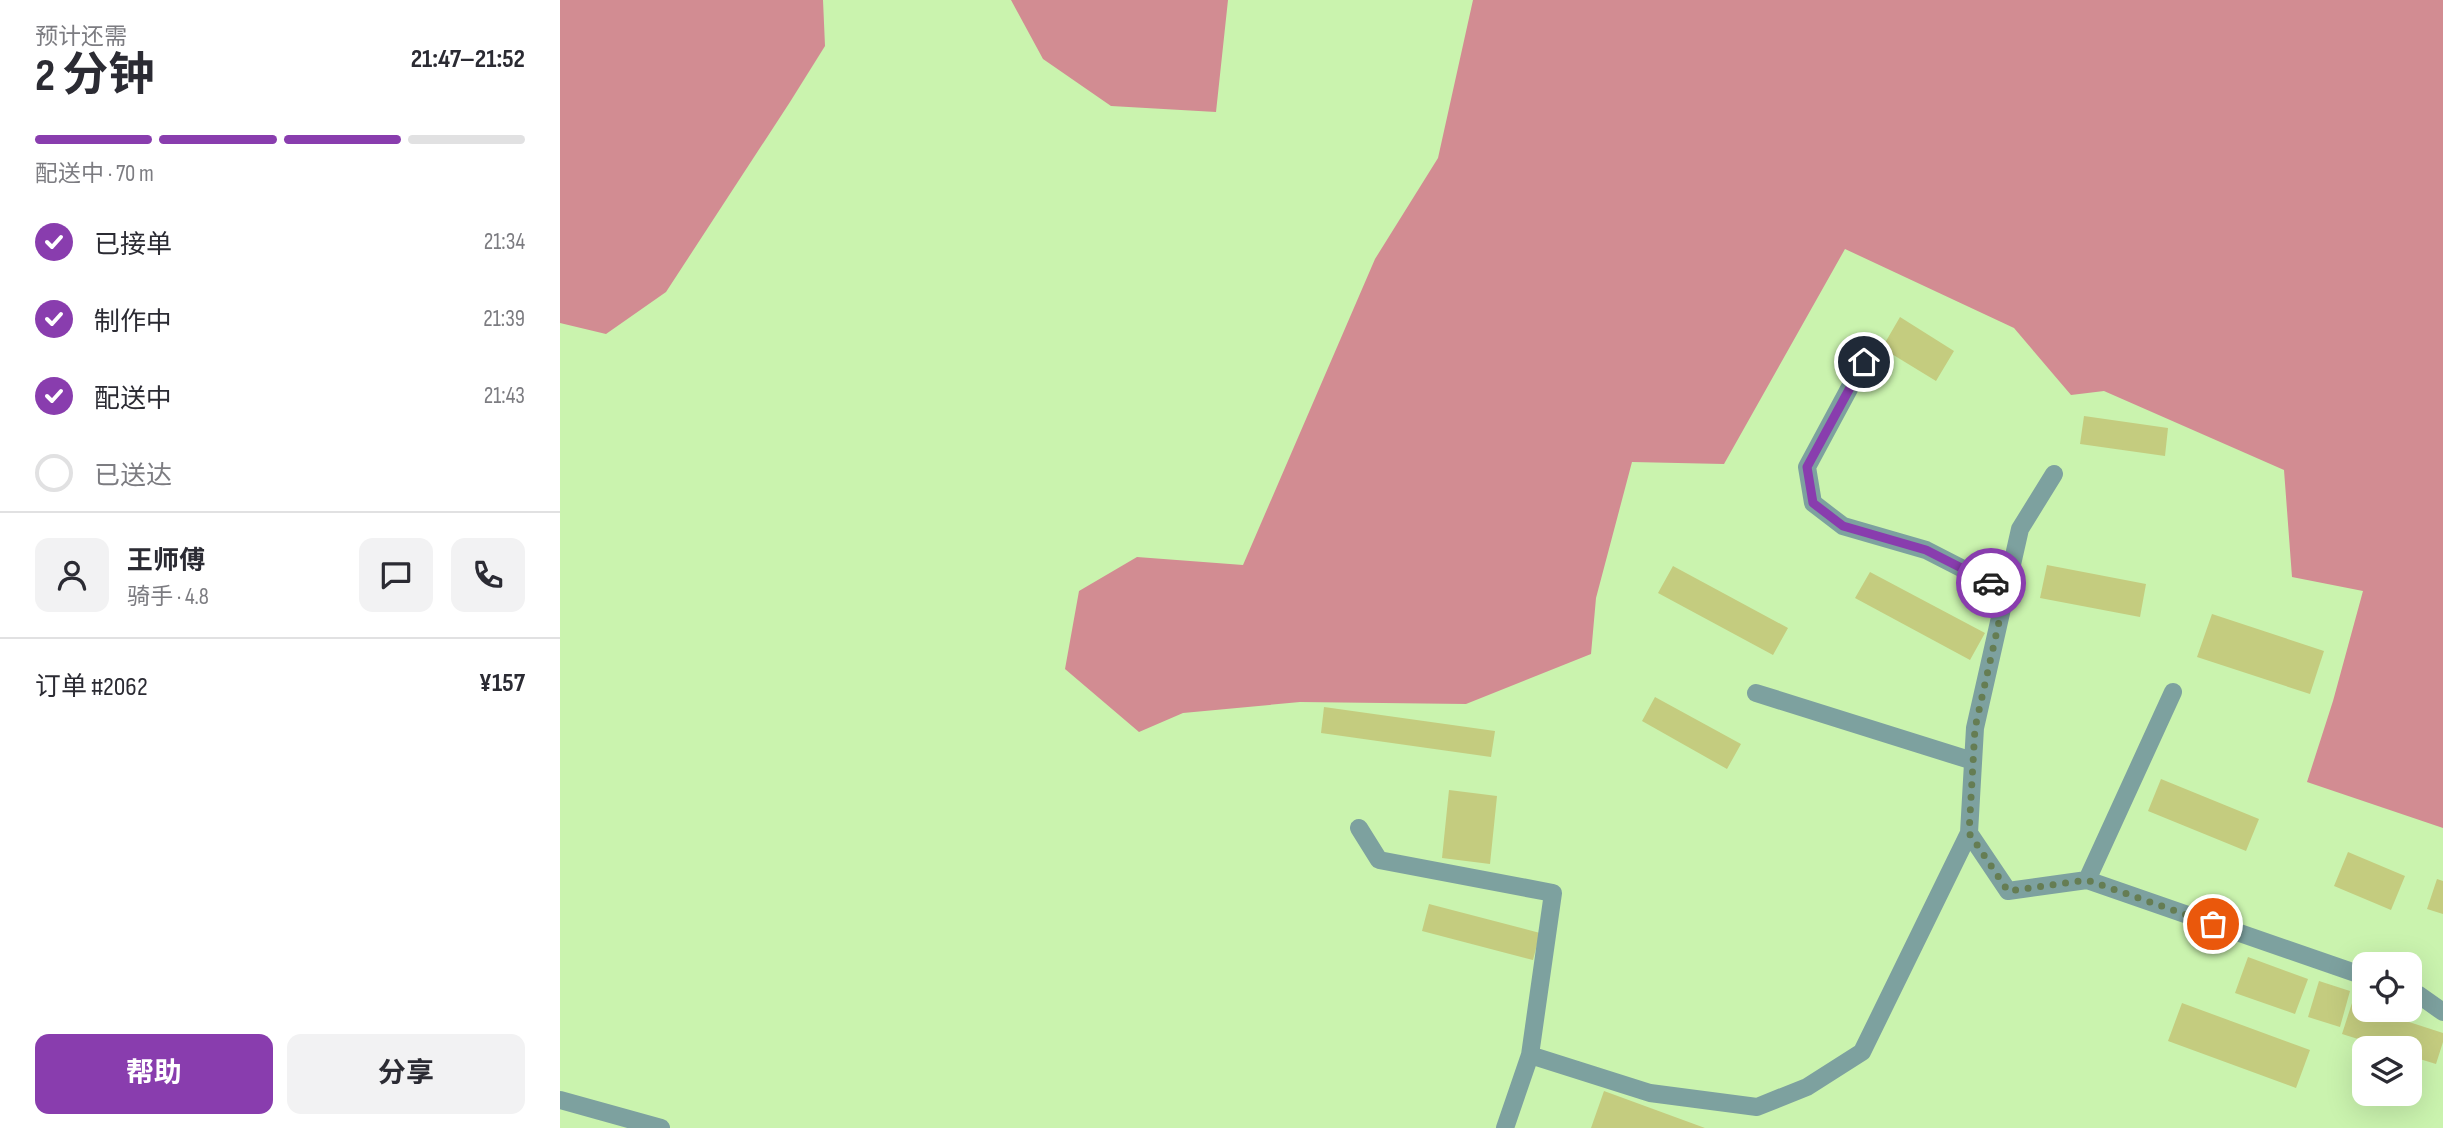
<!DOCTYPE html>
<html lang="zh">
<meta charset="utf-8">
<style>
:root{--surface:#fff;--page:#f2f2f3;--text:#2b2b33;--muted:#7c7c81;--line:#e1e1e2;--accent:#893dae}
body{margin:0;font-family:"Sofia Sans Condensed","Noto Sans SC",sans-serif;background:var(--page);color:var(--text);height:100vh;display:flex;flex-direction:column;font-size:26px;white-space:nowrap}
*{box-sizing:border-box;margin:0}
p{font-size:23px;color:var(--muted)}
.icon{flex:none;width:38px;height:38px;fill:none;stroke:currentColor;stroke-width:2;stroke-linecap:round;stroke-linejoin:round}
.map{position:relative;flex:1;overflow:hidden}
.panel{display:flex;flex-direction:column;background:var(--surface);width:560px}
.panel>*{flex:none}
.controls{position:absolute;left:1792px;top:952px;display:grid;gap:14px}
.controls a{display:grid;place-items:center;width:70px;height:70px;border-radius:14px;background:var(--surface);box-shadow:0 7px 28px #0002;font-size:35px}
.pin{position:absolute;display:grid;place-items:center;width:60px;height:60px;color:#fff;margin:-30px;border:4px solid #fff;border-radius:50%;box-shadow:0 2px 7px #0007}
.courier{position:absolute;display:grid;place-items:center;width:70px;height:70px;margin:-35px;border:5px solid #893dae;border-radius:50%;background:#fff;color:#222;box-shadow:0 2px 9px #0007}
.head em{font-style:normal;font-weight:700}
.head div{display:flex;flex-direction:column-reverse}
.head{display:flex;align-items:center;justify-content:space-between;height:119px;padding:0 35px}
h1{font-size:46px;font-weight:700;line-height:52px}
.bar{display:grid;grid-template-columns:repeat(4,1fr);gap:10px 7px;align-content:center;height:84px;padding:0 35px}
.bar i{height:9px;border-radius:5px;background:var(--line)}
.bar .selected{background:var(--accent)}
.bar p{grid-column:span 4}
.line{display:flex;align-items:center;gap:18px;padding:0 35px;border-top:2px solid var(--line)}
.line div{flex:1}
.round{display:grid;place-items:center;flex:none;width:74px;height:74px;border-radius:14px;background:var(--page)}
ol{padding:0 35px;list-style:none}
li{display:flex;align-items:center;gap:21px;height:77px}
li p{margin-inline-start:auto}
li .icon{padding:7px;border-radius:50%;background:var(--accent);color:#fff;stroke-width:4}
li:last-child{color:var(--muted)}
li i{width:38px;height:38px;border:4px solid var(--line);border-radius:50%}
.button{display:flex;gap:14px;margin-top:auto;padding:14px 35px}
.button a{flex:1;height:80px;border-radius:14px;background:var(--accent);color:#fff;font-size:28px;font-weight:700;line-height:80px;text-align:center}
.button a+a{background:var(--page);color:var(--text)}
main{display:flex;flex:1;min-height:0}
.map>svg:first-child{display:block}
</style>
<main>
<section class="panel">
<div class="head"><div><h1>2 分钟</h1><p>预计还需</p></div><em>21:47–21:52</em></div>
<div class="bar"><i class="selected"></i><i class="selected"></i><i class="selected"></i><i></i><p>配送中 · 70 m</p></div>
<ol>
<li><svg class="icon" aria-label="check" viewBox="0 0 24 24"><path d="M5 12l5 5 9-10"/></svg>已接单<p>21:34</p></li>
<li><svg class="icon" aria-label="check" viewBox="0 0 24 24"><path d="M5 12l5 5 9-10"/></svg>制作中<p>21:39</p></li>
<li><svg class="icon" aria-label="check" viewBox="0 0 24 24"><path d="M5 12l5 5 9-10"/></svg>配送中<p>21:43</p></li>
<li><i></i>已送达</li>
</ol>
<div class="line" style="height:126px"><a class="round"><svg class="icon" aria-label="person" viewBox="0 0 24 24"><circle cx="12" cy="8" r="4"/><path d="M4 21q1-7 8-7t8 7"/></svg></a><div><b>王师傅</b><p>骑手 · 4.8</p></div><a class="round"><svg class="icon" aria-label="chat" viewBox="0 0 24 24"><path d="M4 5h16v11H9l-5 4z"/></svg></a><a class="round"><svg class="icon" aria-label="phone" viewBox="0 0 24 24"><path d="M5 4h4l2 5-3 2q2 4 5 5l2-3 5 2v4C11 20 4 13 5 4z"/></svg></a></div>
<div class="line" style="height:91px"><div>订单 #2062</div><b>¥157</b></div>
<div class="button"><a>帮助</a><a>分享</a></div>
</section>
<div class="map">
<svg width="1883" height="1128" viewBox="0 0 1883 1128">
<rect width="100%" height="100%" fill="#caf3ae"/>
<path fill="#d28c92" d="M0,0H263L265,46L230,102L106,292L46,334L0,323Z
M451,0H668L656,112L551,106L483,59Z
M913,0H1883V828L1747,782L1773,701L1803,591L1732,577L1724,470L1544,391L1511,395L1454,328L1285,249L1164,464L1072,462L1036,598L1031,654L906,704L740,702L623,713L579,732L505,669L519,591L577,557L683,565L815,259L878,158Z"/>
<path fill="#c4cc7f" d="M1340,317L1394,351L1376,381L1322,348Z
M1524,416L1608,428L1605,456L1520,444Z
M1487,565L1586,584L1580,617L1480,598Z
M1113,566L1228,628L1213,655L1098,593Z
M1310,572L1425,633L1410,660L1295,598Z
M1652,614L1764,651L1750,694L1637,657Z
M1095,697L1181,744L1167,769L1082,721Z
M764,707L935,731L931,757L761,733Z
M1601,779L1699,819L1686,851L1588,811Z
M889,790L937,796L930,864L882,858Z
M1788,852L1845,876L1831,910L1774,886Z
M1877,879L1883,881V914L1867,909Z
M869,904L980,933L973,960L862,931Z
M1688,957L1748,979L1735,1014L1675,993Z
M1759,981L1790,991L1780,1027L1748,1017Z
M1622,1003L1750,1050L1736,1088L1608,1041Z
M1792,1003L1804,1007V1010H1812L1883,1033V1042L1876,1064L1850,1056V1048H1827L1782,1034Z
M1044,1091L1145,1128H1031Z"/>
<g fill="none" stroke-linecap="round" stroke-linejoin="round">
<path stroke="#7da19f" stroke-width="18" d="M1304,361L1247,467L1253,503L1283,526L1366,550L1446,591
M1196,693L1413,761
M799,828L819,860L993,893L970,1055L945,1128
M1409,833L1448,891L1527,880L1804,976
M1527,880L1613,692
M1850,992L1859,995L1883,1012
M970,1055L1090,1093L1197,1107L1247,1087L1302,1052L1409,833L1415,728L1460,529L1494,474"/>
<path stroke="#7da19f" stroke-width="18" d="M0,1100L101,1128"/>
</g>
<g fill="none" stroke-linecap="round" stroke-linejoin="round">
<path stroke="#657d53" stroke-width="7" stroke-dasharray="0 12.6" d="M1431,583L1446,591L1415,728L1409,833L1448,891L1527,880L1653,924"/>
<path stroke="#893dae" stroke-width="9" d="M1304,362L1247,467L1253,503L1283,526L1366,550L1431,583"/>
</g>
</svg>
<div class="controls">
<a><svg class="icon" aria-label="locate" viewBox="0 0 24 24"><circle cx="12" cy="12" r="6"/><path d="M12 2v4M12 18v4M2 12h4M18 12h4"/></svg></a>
<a><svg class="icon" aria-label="layers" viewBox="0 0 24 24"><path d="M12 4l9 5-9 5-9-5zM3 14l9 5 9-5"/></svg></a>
</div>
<div class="pin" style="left:1653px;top:924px;background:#ea580c"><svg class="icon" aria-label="bag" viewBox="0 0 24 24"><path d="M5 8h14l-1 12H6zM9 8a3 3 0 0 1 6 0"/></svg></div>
<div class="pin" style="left:1304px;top:362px;background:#1f2937"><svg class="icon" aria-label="home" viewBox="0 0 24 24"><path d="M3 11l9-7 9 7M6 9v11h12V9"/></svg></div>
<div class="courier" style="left:1431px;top:583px"><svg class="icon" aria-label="car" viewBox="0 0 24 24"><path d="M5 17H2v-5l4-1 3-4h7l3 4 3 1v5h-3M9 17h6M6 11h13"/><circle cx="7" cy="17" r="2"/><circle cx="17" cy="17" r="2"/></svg></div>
</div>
</main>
